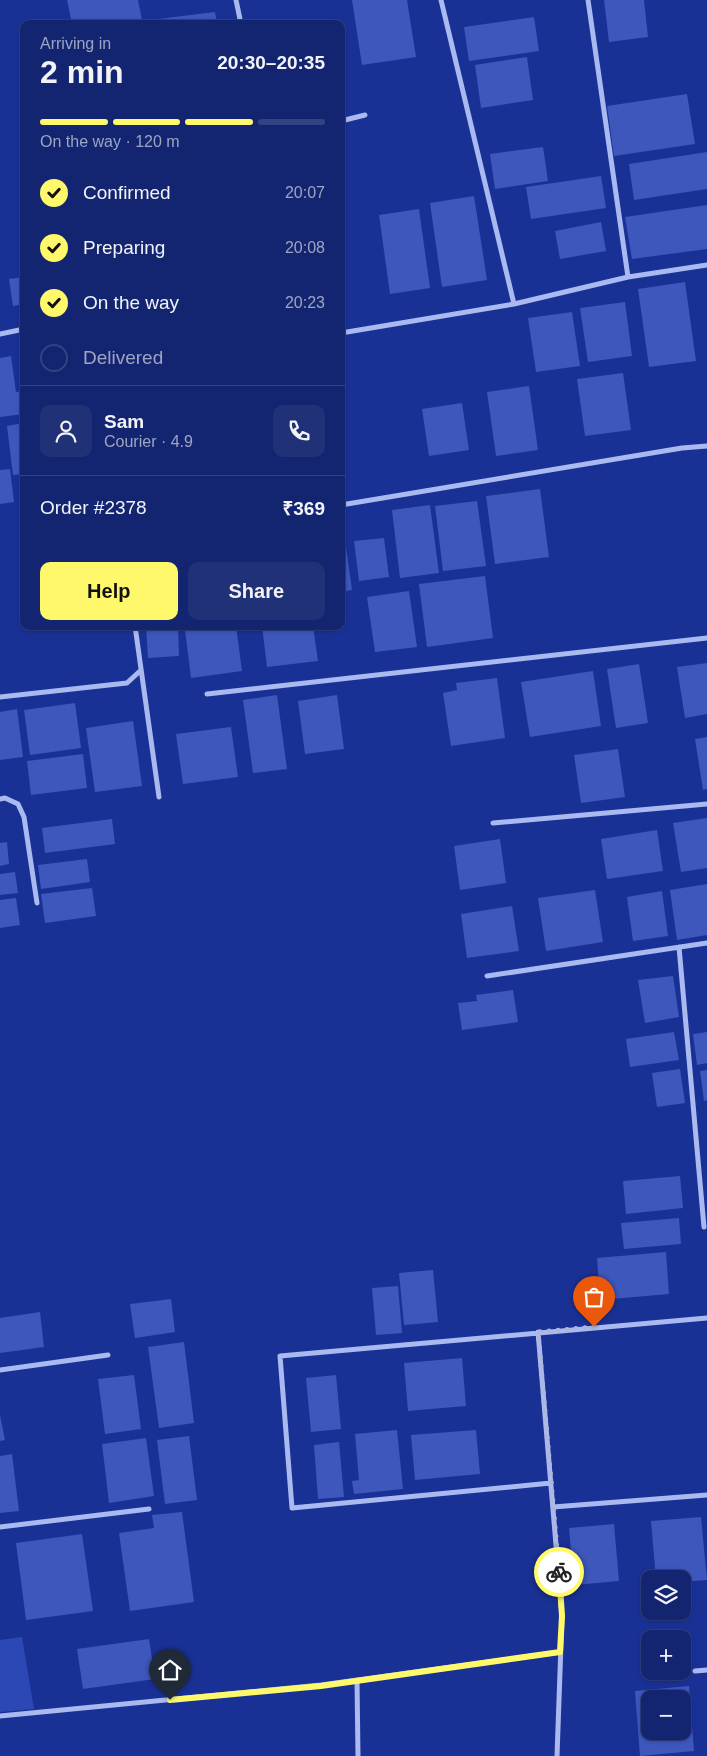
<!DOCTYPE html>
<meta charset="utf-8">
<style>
:root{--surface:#132570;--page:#203178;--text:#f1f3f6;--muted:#9da5c3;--line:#324283;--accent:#fff86a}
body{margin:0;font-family:Helvetica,sans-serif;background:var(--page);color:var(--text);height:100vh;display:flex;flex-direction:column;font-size:19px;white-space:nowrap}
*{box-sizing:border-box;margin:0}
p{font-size:16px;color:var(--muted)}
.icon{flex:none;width:28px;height:28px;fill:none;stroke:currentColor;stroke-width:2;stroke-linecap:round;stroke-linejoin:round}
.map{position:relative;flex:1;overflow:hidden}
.details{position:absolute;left:20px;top:20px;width:325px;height:610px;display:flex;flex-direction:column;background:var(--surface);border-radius:10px;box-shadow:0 1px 4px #0004,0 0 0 1px var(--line)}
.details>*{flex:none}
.buttons{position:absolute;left:641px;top:1570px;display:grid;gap:10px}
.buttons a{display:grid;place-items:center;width:50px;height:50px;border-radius:10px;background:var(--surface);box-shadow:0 1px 4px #0004,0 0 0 1px var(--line);font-size:25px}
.pin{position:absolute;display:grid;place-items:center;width:42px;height:42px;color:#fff;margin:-51px -21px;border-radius:50% 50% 50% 0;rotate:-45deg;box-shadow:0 0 5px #0007}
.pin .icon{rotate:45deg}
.courier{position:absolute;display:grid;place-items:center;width:50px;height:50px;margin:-25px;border:4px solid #fff86a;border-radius:50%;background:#fff;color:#222;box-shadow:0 1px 6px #0007}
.summary em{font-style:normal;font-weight:700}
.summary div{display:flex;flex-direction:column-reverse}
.summary{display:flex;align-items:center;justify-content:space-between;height:85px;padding:0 20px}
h1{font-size:32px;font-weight:700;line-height:38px}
.bar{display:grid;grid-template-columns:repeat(4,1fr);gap:8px 5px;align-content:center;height:60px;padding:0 20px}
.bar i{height:6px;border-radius:4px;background:var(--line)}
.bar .selected{background:var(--accent)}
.bar p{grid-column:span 4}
.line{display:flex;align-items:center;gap:12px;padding:0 20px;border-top:1px solid var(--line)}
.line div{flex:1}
.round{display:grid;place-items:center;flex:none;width:52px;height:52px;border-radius:10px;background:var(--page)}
ol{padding:0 20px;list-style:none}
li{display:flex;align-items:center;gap:15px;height:55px}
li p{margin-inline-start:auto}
li .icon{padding:5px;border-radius:50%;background:var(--accent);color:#111;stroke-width:4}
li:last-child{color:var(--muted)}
li i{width:28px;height:28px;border:2px solid var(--line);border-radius:50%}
.button{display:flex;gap:10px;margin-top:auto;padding:10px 20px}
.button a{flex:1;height:58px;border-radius:10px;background:var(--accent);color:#111;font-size:20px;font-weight:700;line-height:58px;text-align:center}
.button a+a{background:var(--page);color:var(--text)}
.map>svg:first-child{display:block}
</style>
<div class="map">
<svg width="707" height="1756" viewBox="0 0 707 1756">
<rect width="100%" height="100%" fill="#193195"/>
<path fill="#2c48b4" d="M22,1637L34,1709L0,1712V1640Z"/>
<path fill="#3d57bc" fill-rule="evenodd" d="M67,0H138L142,20L123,24H72Z
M352,0H407L416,57L362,65Z
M604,0H644L648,37L609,42Z
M215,12L217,24H151L150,20Z
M534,17L539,51L469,61L464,27Z
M527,57L533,100L481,108L475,65Z
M687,94L695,144L614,156L607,106Z
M543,147L548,181L495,189L490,154Z
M707,152V189L634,200L629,164Z
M601,176L606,208L531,219L526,187Z
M474,196L487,280L442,287L430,203Z
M707,205V249L632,259L625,217Z
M419,209L430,288L390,294L379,215Z
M601,222L606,251L560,259L555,231Z
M24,277V304L13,306L9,279Z
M685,282L696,361L649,367L638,289Z
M625,302L632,356L588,362L580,308Z
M572,312L580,366L536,372L528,318Z
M11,356L16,392L24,391V414L0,417V358Z
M623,373L631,430L585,436L577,379Z
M529,386L538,450L496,456L487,392Z
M462,403L469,450L429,456L422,409Z
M24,423V474L13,475L7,426Z
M10,469L14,502L0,504V470Z
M540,489L549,557L495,564L486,496Z
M477,501L486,566L443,571L435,506Z
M430,505L439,573L400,578L392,510Z
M343,525L352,590L341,592V526Z
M384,538L389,577L359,581L354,541Z
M485,576L493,638L427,647L419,584Z
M409,591L417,647L375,652L367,597Z
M146,626H178L179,656L148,658Z
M212,626H236L242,671L191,678L185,630Z
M262,626H313L318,661L267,667Z
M707,663V714L685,718L677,667Z
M639,664L648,723L616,728L607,669Z
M593,671L601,726L530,737L521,682Z
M497,678L505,738L451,746L443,693L457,690L456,683Z
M277,695L287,769L253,773L243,700Z
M337,695L344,749L305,754L298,701Z
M75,703L81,748L30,755L24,710Z
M17,709L23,757L0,760V712Z
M133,721L142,786L95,792L86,728Z
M231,727L238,777L183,784L176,734Z
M707,737V789L703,790L695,739Z
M618,749L625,797L581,803L574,755Z
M83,754L87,788L31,795L27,761Z
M707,818V868L681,872L673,823Z
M112,819L115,844L45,853L42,828Z
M657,830L663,871L607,879L601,839Z
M500,839L506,883L460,890L454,846Z
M7,842L9,864L0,866V843Z
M87,859L90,882L41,889L38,865Z
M15,872L18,893L0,895V874Z
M707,884V935L677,940L670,890Z
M92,888L96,916L45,923L41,894Z
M595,890L603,942L546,951L538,898Z
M662,891L668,936L633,941L627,897Z
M16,898L20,925L0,928V900Z
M512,906L519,951L467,958L461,914Z
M673,976L679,1017L645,1023L638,980Z
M513,990L518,1022L462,1030L458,1003L477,1001L476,995Z
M674,1032L679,1060L630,1067L626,1039Z
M707,1032V1063L697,1065L693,1034Z
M680,1069L685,1103L657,1107L652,1073Z
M707,1070V1100L704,1101L700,1071Z
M680,1176L683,1208L626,1214L623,1181Z
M679,1218L681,1244L624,1249L621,1223Z
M666,1252L669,1294L600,1300L597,1258Z
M433,1270L438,1322L404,1325L399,1273Z
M398,1286L402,1333L376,1335L372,1288Z
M171,1299L175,1332L135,1338L130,1304Z
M40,1312L44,1347L0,1353V1318Z
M184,1342L194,1423L159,1428L148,1347Z
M462,1358L466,1406L408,1411L404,1363Z
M134,1375L141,1429L105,1434L98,1379Z
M336,1375L341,1429L311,1432L306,1378Z
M0,1415L5,1440L0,1441Z
M397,1430L403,1489L354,1494L352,1481L359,1480L355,1434Z
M476,1430L480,1474L415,1480L411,1435Z
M189,1436L197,1500L165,1504L157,1440Z
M146,1438L154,1496L109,1503L102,1444Z
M339,1442L344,1497L318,1499L314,1445Z
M12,1454L19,1511L0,1513V1456Z
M182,1512L194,1602L130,1611L119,1533L154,1528L152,1515Z
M701,1517L707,1580L682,1582V1579H656L651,1521Z
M614,1524L619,1581L574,1585L569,1528Z
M82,1534L93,1611L26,1620L16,1543Z
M149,1639L155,1679L83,1689L77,1649Z
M689,1686L694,1751L640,1756L635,1691ZM650,1699H682V1731H650Z"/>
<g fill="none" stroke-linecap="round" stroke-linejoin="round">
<path stroke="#aab9f0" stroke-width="5" d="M236,0L241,24
M441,0L514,304
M588,0L628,277
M341,121L365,115
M341,333L514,304L628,277L707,265
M0,334L24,329
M341,505L682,448L707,446
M135,626L159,797
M207,694L707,638
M0,697L127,683L140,671
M0,799L5,798L18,804L24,817L37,903
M493,823L707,804
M679,947L704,1227
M487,976L707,943
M538,1332L562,1616L557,1756
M0,1370L108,1355
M551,1483L292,1508L280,1356L707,1318
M553,1507L707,1495
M0,1527L149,1509
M695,1671L707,1670
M357,1680L358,1756
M0,1716L321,1685L560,1652"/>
</g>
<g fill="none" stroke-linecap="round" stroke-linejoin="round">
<path stroke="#aeb7da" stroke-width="5" stroke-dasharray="0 9" d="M559,1572L538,1332L594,1327"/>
<path stroke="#fff86a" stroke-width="6" d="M170,1700L321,1686L560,1652L562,1616L559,1572"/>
</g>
</svg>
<div class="buttons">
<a><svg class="icon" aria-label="layers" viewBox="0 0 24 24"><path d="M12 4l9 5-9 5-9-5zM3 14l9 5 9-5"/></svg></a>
<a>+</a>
<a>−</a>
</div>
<div class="pin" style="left:594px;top:1327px;background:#ea580c"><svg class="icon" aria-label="bag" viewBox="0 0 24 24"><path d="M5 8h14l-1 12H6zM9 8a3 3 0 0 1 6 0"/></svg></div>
<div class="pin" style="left:170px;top:1700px;background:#1f2937"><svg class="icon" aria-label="home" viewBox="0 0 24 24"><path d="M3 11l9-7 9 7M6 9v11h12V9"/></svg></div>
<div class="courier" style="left:559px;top:1572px"><svg class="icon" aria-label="bike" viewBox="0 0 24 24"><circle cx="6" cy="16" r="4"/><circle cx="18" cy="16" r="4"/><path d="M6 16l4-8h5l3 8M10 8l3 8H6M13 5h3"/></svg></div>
<section class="details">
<div class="summary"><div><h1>2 min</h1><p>Arriving in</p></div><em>20:30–20:35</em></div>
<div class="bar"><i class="selected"></i><i class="selected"></i><i class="selected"></i><i></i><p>On the way · 120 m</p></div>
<ol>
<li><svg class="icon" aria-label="check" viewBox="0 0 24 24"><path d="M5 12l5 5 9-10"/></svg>Confirmed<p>20:07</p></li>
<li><svg class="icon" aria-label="check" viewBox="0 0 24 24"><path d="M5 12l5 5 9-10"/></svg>Preparing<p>20:08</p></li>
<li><svg class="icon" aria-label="check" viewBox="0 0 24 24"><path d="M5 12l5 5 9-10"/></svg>On the way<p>20:23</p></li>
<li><i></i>Delivered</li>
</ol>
<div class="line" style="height:90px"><a class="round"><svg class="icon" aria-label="person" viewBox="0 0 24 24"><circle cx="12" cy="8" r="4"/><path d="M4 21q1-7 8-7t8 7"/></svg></a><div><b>Sam</b><p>Courier · 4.9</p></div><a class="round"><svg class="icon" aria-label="phone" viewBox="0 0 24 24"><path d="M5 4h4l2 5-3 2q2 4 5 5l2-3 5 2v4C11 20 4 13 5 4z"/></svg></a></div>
<div class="line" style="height:65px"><div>Order #2378</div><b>₹369</b></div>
<div class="button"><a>Help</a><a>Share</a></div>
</section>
</div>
